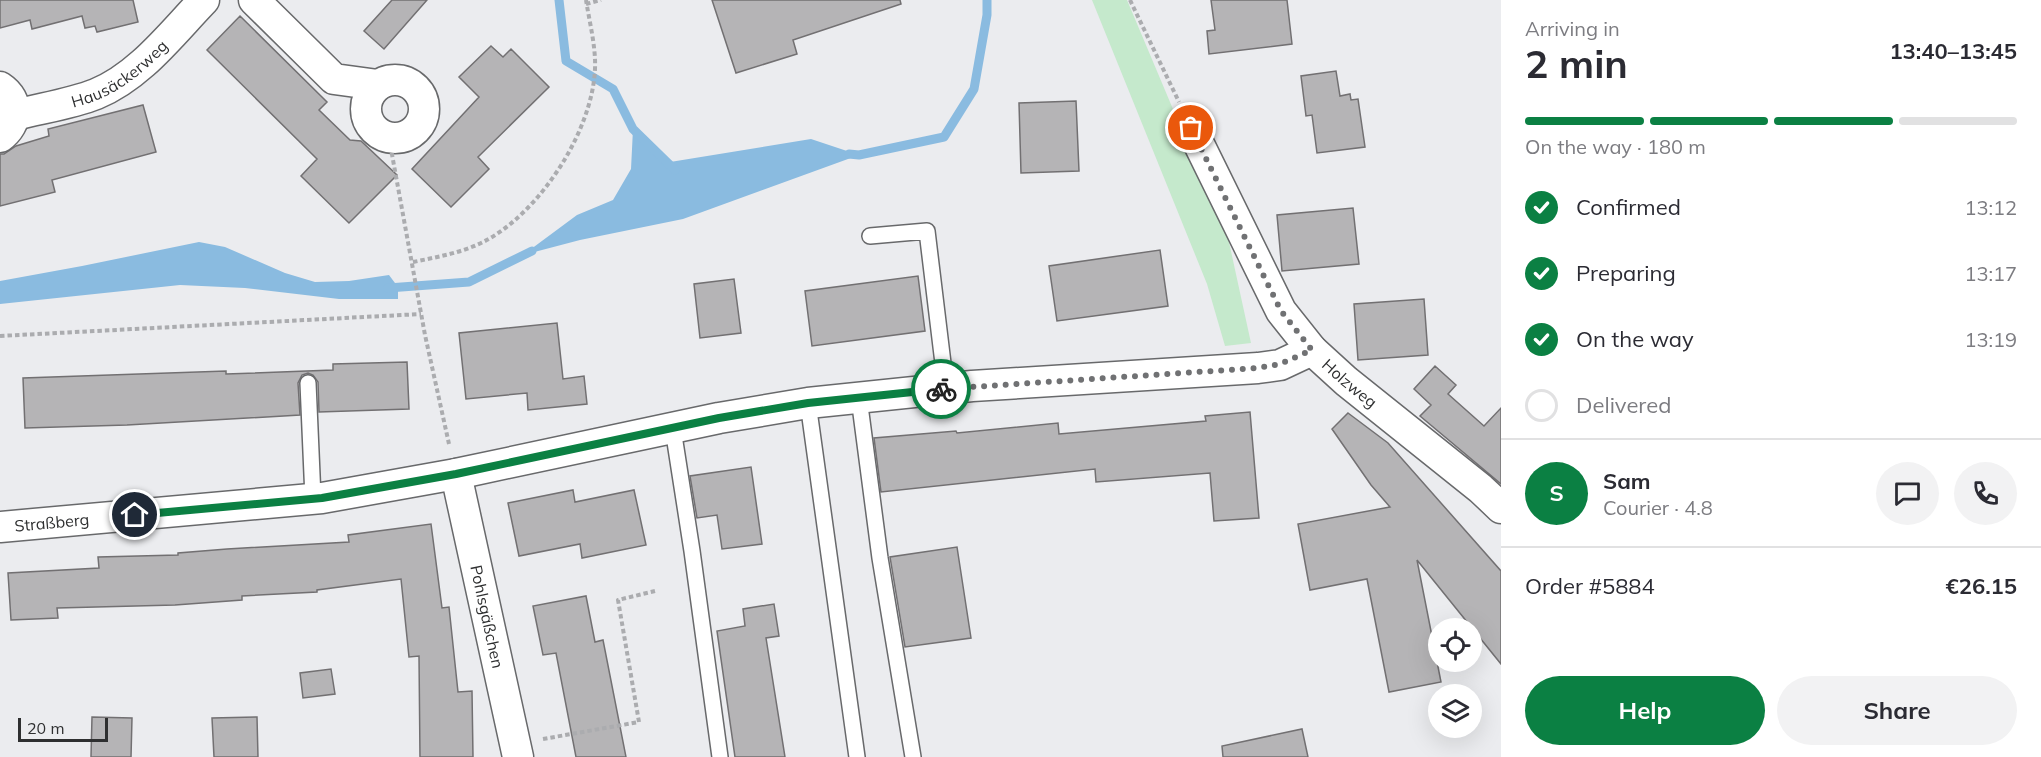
<!DOCTYPE html>
<meta charset="utf-8">
<style>
:root{--surface:#fff;--page:#f2f2f3;--text:#2b2b33;--muted:#7c7c81;--line:#e1e1e2;--accent:#0b8043}
body{margin:0;font-family:Mulish,sans-serif;background:var(--page);color:var(--text);height:100vh;display:flex;flex-direction:column;font-size:22px;white-space:nowrap}
*{box-sizing:border-box;margin:0}
p{font-size:20px;color:var(--muted)}
.icon{flex:none;width:33px;height:33px;fill:none;stroke:currentColor;stroke-width:2;stroke-linecap:round;stroke-linejoin:round}
.map{position:relative;flex:1;overflow:hidden}
.side{display:flex;flex-direction:column;background:var(--surface);width:540px}
.side>*{flex:none}
.fabs{position:absolute;left:1428px;top:618px;display:grid;gap:12px}
.fabs a{display:grid;place-items:center;width:54px;height:54px;border-radius:50%;background:var(--surface);box-shadow:0 6px 24px #0002;font-size:30px}
.scale{position:absolute;left:18px;bottom:15px;width:90px;box-sizing:border-box;padding-left:6px;border:3px solid #2e2f30;border-top:0;font-size:16px;line-height:21px;white-space:nowrap;color:#2e2f30;-webkit-text-stroke:4px #ebecef;paint-order:stroke}
.pin{position:absolute;display:grid;place-items:center;width:51px;height:51px;color:#fff;margin:-26px;border:3px solid #fff;border-radius:50%;box-shadow:0 2px 6px #0007}
.courier{position:absolute;display:grid;place-items:center;width:60px;height:60px;margin:-30px;border:4px solid #0b8043;border-radius:50%;background:#fff;color:#222;box-shadow:0 2px 8px #0007}
.overview em{font-style:normal;font-weight:700}
.overview div{display:flex;flex-direction:column-reverse}
.overview{display:flex;align-items:center;justify-content:space-between;height:102px;padding:0 24px}
h1{font-size:39px;font-weight:700;line-height:45px}
.bar{display:grid;grid-template-columns:repeat(4,1fr);gap:9px 6px;align-content:center;height:72px;padding:0 24px}
.bar i{height:8px;border-radius:4px;background:var(--line)}
.bar .on{background:var(--accent)}
.bar p{grid-column:span 4}
.line{display:flex;align-items:center;gap:15px;padding:0 24px;border-top:2px solid var(--line)}
.line div{flex:1}
.round{display:grid;place-items:center;flex:none;width:63px;height:63px;border-radius:32px;background:var(--page)}
ol{padding:0 24px;list-style:none}
li{display:flex;align-items:center;gap:18px;height:66px}
li p{margin-inline-start:auto}
li .icon{padding:6px;border-radius:50%;background:var(--accent);color:#fff;stroke-width:4}
li:last-child{color:var(--muted)}
li i{width:33px;height:33px;border:3px solid var(--line);border-radius:50%}
.action{display:flex;gap:12px;margin-top:auto;padding:12px 24px}
.action a{flex:1;height:69px;border-radius:36px;background:var(--accent);color:#fff;font-size:24px;font-weight:700;line-height:69px;text-align:center}
.action a+a{background:var(--page);color:var(--text)}
main{display:flex;flex:1;min-height:0}
.map>svg:first-child{display:block}
</style>
<main>
<div class="map">
<svg width="1501" height="757" viewBox="0 0 1501 757">
<rect width="100%" height="100%" fill="#ebecef"/>
<path fill="#c5e9cc" d="M1092,0H1127L1229,242L1251,343L1225,346L1207,284Z"/>
<path fill="#8abbe0" d="M633,129L664,163L811,139L859,155L683,219L580,240L523,255L577,215L613,200L631,169Z
M199,242L225,247L285,273L315,282L349,281L389,275L398,287V299H339L245,288L180,285L0,304V281L82,266Z"/>
<g fill="none" stroke-linecap="round" stroke-linejoin="round">
<path stroke="#8abbe0" stroke-width="9" d="M559,0L566,61L613,89L633,129L675,170
M849,154L859,155L944,137L974,89L987,15V0
M388,288L469,282L532,251"/>
</g>
<path fill="#b5b4b6" stroke="#727072" stroke-width="1.5" d="M0,0H133L138,22L97,32L95,26L85,28L82,16L32,29L30,20L0,28Z
M392,0H427L384,49L364,31Z
M712,0H900L901,4L793,40L797,54L736,73Z
M1211,0H1287L1292,44L1209,54L1207,31L1215,30Z
M240,16L327,102L319,110L350,140L361,141L397,175L349,223L301,176L317,159L207,50Z
M491,46L503,57L511,49L549,87L478,157L489,169L451,207L412,169L479,97L459,77Z
M1336,71L1340,96L1350,94L1351,100L1358,99L1365,147L1317,153L1312,115L1306,116L1301,76Z
M1076,101L1079,171L1021,173L1019,103Z
M143,105L156,152L52,180L55,192L0,206V154H4L16,146L49,136L48,129Z
M1353,208L1359,264L1282,271L1277,215Z
M1160,250L1168,306L1057,321L1049,266Z
M918,276L925,331L812,346L805,291Z
M734,279L741,333L700,338L694,284Z
M1424,299L1428,355L1358,360L1354,304Z
M557,323L563,379L584,376L587,404L528,410L527,393L466,399L459,333Z
M407,362L409,409L319,412L318,382L313,375L308,373L302,375L298,383L300,415L127,425L25,428L23,378L226,371V374L333,370V364Z
M1435,366L1456,385L1448,394L1484,426L1501,408V484L1420,416L1431,405L1414,389Z
M1250,412L1259,518L1214,521L1210,473L1096,482L1095,469L881,492L874,438L956,431L957,433L1058,423L1059,434L1206,421L1205,416Z
M1348,413L1388,443L1501,571V664L1417,560L1441,682L1389,692L1367,579L1310,590L1298,524L1390,507L1371,485L1332,429Z
M751,467L762,544L722,549L717,515L697,518L690,476Z
M573,490L575,502L634,490L646,545L582,558L580,544L519,556L508,503Z
M431,524L442,608L449,607L458,692L472,691L473,757H420L419,656L409,657L401,579L317,590V592L242,596V600L175,605L57,608L58,618L11,620L8,573L99,568L98,557L178,555V553L227,549L349,542L348,535Z
M957,547L971,638L905,647L890,557Z
M586,596L595,642L603,640L626,757H576L556,653L543,655L533,606Z
M774,604L779,636L766,638L785,757H735L717,631L745,626L743,609Z
M331,669L335,694L303,698L300,673Z
M92,717L132,718L131,757H91Z
M257,717L258,757H214L212,718Z
M1302,729L1308,757H1223L1222,746Z"/>
<g fill="none" stroke-linecap="round" stroke-linejoin="round">
<defs>
<path id="lane" d="M870,236L927,231L946,388
M308,383L313,498
M859,398L880,558L913,757
M808,403L857,757
M673,429L692,551L720,757"/>
<g id="street">
<path d="M254,0L334,79L378,85"/>
<circle cx="395" cy="109" r="29"/>
<path d="M0,87C20,100 18,124 0,137"/>
<path id="s1" d="M15,115C42,108 71,104 96,94C140,76 172,33 204,0"/>
<path id="s2" d="M1191,128L1281,311L1312,350L1346,381L1481,489L1501,508"/>
<path id="s3" d="M456,474L518,757"/>
<path id="s4" d="M0,527L322,498L456,474L719,418L808,403L972,386L1258,368L1280,365L1312,350"/>
</g>
</defs>
<use href="#lane" stroke="#68696b" stroke-width="18"/>
<use href="#street" stroke="#68696b" stroke-width="33"/>
<path stroke="#abacaf" stroke-width="4" stroke-dasharray="4.5 3" stroke-linecap="butt" d="M1130,0L1179,102
M586,4L601,0
M389,138L425,335L449,444
M413,262C437,257 461,253 483,242C541,213 598,124 595,59C594,39 589,19 586,0
M0,336L421,314
M543,739L639,722L618,600L655,591"/>
<use href="#lane" stroke="#fff" stroke-width="15"/>
<use href="#street" stroke="#fff" stroke-width="30"/>
</g>
<g fill="none" stroke-linecap="round" stroke-linejoin="round">
<path stroke="#707173" stroke-width="6" stroke-dasharray="0 10.8" d="M941,389L1258,368L1280,364L1312,350L1281,311L1191,128"/>
<path stroke="#0b8043" stroke-width="8" d="M135,515L322,498L456,474L719,418L808,403L941,389"/>
</g>
<g text-anchor="middle" dominant-baseline="central" stroke-width="6" stroke-linejoin="round" paint-order="stroke">
<g font-size="16" fill="#2e2f30" stroke="#ebecef">
<text stroke="none"><textPath href="#s1" startOffset="114">Hausäckerweg</textPath></text>
<text stroke="none"><textPath href="#s2" startOffset="304">Holzweg</textPath></text>
<text stroke="none"><textPath href="#s4" startOffset="52">Straßberg</textPath></text>
<text stroke="none"><textPath href="#s3" startOffset="146">Pohlsgäßchen</textPath></text>
</g>
</g>
</svg>
<div class="fabs">
<a><svg class="icon" aria-label="locate" viewBox="0 0 24 24"><circle cx="12" cy="12" r="6"/><path d="M12 2v4M12 18v4M2 12h4M18 12h4"/></svg></a>
<a><svg class="icon" aria-label="layers" viewBox="0 0 24 24"><path d="M12 4l9 5-9 5-9-5zM3 14l9 5 9-5"/></svg></a>
</div>
<div class="scale">20 m</div>
<div class="pin" style="left:1191px;top:128px;background:#ea580c"><svg class="icon" aria-label="bag" viewBox="0 0 24 24"><path d="M5 8h14l-1 12H6zM9 8a3 3 0 0 1 6 0"/></svg></div>
<div class="pin" style="left:135px;top:515px;background:#1f2937"><svg class="icon" aria-label="home" viewBox="0 0 24 24"><path d="M3 11l9-7 9 7M6 9v11h12V9"/></svg></div>
<div class="courier" style="left:941px;top:389px"><svg class="icon" aria-label="bike" viewBox="0 0 24 24"><circle cx="6" cy="16" r="4"/><circle cx="18" cy="16" r="4"/><path d="M6 16l4-8h5l3 8M10 8l3 8H6M13 5h3"/></svg></div>
</div>
<section class="side">
<div class="overview"><div><h1>2 min</h1><p>Arriving in</p></div><em>13:40–13:45</em></div>
<div class="bar"><i class="on"></i><i class="on"></i><i class="on"></i><i></i><p>On the way · 180 m</p></div>
<ol>
<li><svg class="icon" aria-label="check" viewBox="0 0 24 24"><path d="M5 12l5 5 9-10"/></svg>Confirmed<p>13:12</p></li>
<li><svg class="icon" aria-label="check" viewBox="0 0 24 24"><path d="M5 12l5 5 9-10"/></svg>Preparing<p>13:17</p></li>
<li><svg class="icon" aria-label="check" viewBox="0 0 24 24"><path d="M5 12l5 5 9-10"/></svg>On the way<p>13:19</p></li>
<li><i></i>Delivered</li>
</ol>
<div class="line" style="height:108px"><b class="round" style="background:var(--accent);color:#fff">S</b><div><b>Sam</b><p>Courier · 4.8</p></div><a class="round"><svg class="icon" aria-label="chat" viewBox="0 0 24 24"><path d="M4 5h16v11H9l-5 4z"/></svg></a><a class="round"><svg class="icon" aria-label="phone" viewBox="0 0 24 24"><path d="M5 4h4l2 5-3 2q2 4 5 5l2-3 5 2v4C11 20 4 13 5 4z"/></svg></a></div>
<div class="line" style="height:78px"><div>Order #5884</div><b>€26.15</b></div>
<div class="action"><a>Help</a><a>Share</a></div>
</section>
</main>
